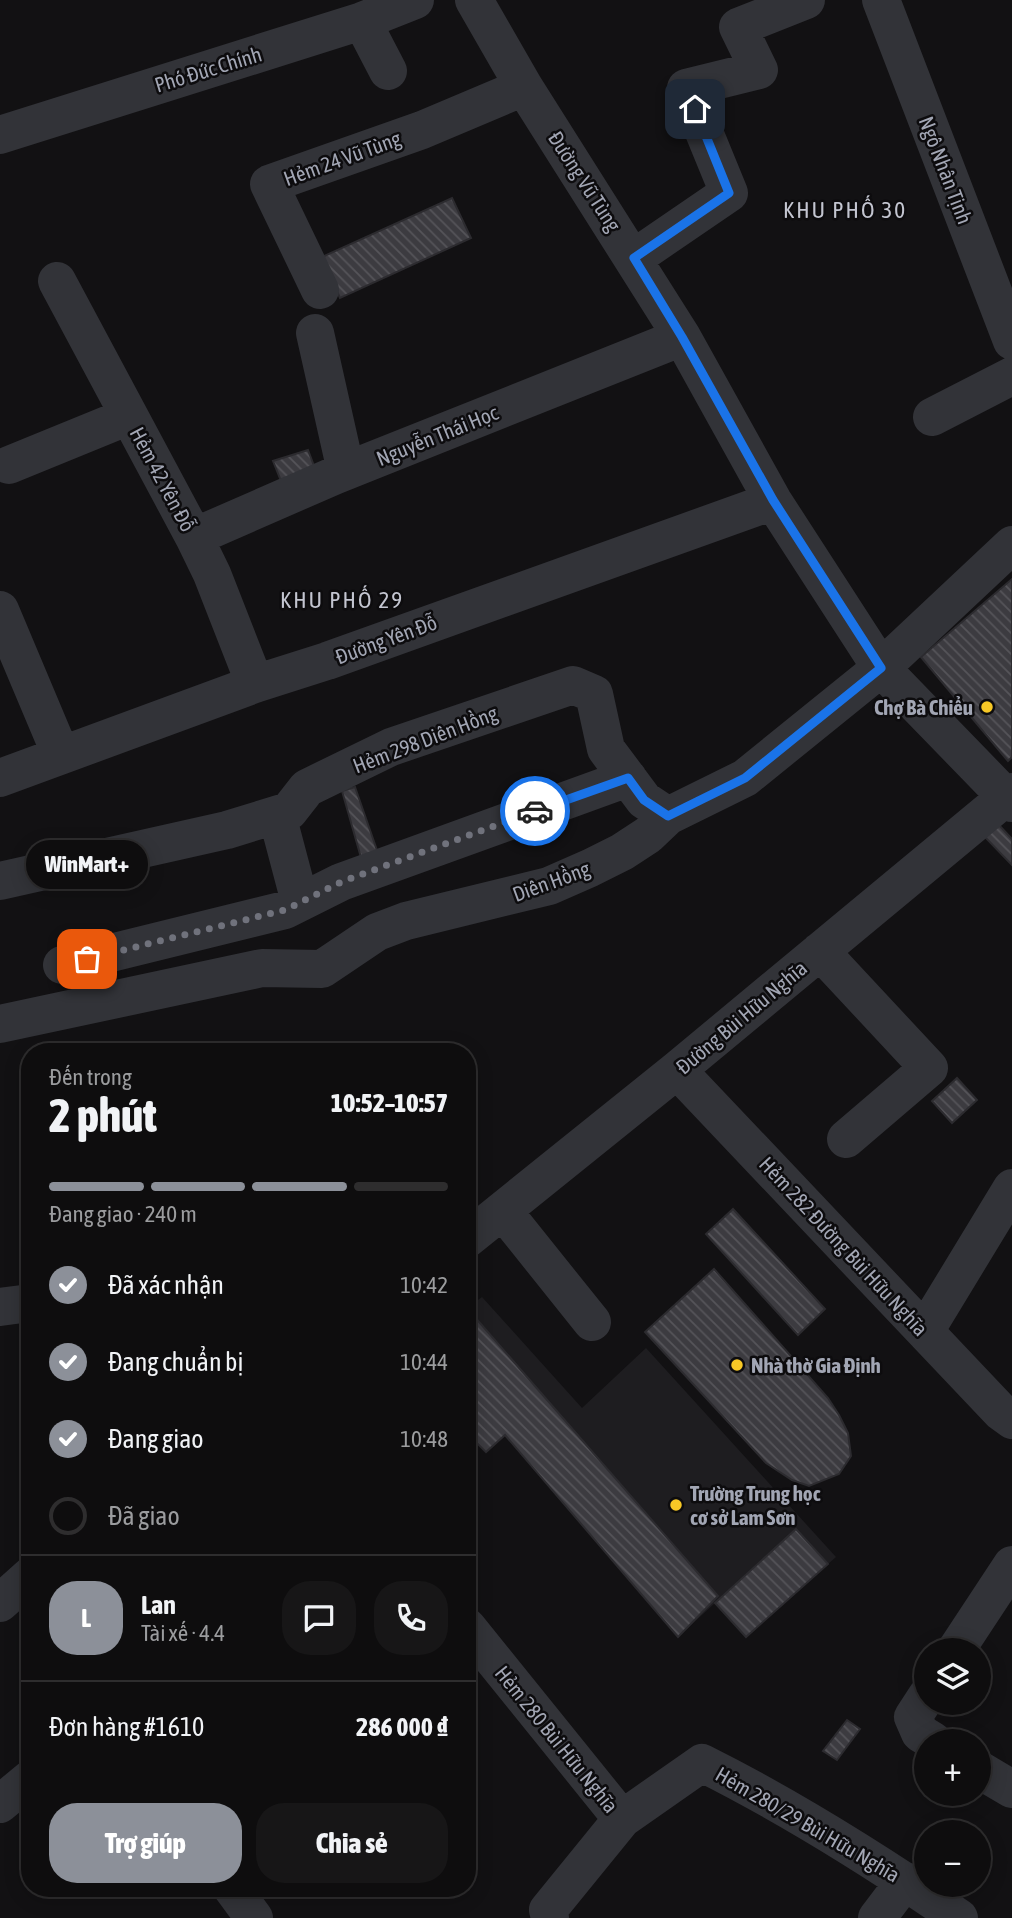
<!DOCTYPE html>
<html lang="vi">
<meta charset="utf-8">
<style>
:root{--surface:#0e0d0e;--page:#171617;--text:#f1f3f6;--muted:#9b9c9e;--line:#2e2d2e;--accent:#8c9099}
body{margin:0;font-family:"Asap Condensed",sans-serif;background:var(--page);color:var(--text);height:100vh;display:flex;flex-direction:column;font-size:26px;white-space:nowrap}
*{box-sizing:border-box;margin:0}
p{font-size:23px;color:var(--muted)}
.icon{flex:none;width:38px;height:38px;fill:none;stroke:currentColor;stroke-width:2;stroke-linecap:round;stroke-linejoin:round}
.map{position:relative;flex:1;overflow:hidden}
.side{position:absolute;left:21px;top:1043px;width:455px;height:854px;display:flex;flex-direction:column;background:var(--surface);border-radius:28px;box-shadow:0 4px 18px #0003,0 0 0 2px var(--line)}
.side>*{flex:none}
.tools{position:absolute;left:914px;top:1638px;display:grid;gap:14px}
.tools a{display:grid;place-items:center;width:77px;height:77px;border-radius:50%;background:var(--surface);box-shadow:0 4px 18px #0003,0 0 0 2px var(--line);font-size:35px}
.pin{position:absolute;display:grid;place-items:center;width:60px;height:60px;color:#fff;margin:-30px;border-radius:14px;box-shadow:0 4px 10px #0006}
.courier{position:absolute;display:grid;place-items:center;width:70px;height:70px;margin:-35px;border:5px solid #1a73e8;border-radius:50%;background:#fff;color:#222;box-shadow:0 2px 9px #0007}
.bubble{position:absolute;height:49px;border-radius:24px;background:var(--surface);box-shadow:0 4px 18px #0003,0 0 0 2px var(--line);font-size:23px;font-weight:800;line-height:49px;text-align:center}
.head em{font-style:normal;font-weight:800}
.head div{display:flex;flex-direction:column-reverse}
.head{display:flex;align-items:center;justify-content:space-between;height:119px;padding:0 28px}
h1{font-size:46px;font-weight:800;line-height:52px}
.bar{display:grid;grid-template-columns:repeat(4,1fr);gap:10px 7px;align-content:center;height:84px;padding:0 28px}
.bar i{height:9px;border-radius:5px;background:var(--line)}
.bar .current{background:var(--accent)}
.bar p{grid-column:span 4}
.line{display:flex;align-items:center;gap:18px;padding:0 28px;border-top:2px solid var(--line)}
.line div{flex:1}
.round{display:grid;place-items:center;flex:none;width:74px;height:74px;border-radius:28px;background:var(--page)}
ol{padding:0 28px;list-style:none}
li{display:flex;align-items:center;gap:21px;height:77px}
li p{margin-inline-start:auto}
li .icon{padding:7px;border-radius:50%;background:var(--accent);color:#fff;stroke-width:4}
li:last-child{color:var(--muted)}
li i{width:38px;height:38px;border:4px solid var(--line);border-radius:50%}
.action{display:flex;gap:14px;margin-top:auto;padding:14px 28px}
.action a{flex:1;height:80px;border-radius:28px;background:var(--accent);color:#fff;font-size:28px;font-weight:800;line-height:80px;text-align:center}
.action a+a{background:var(--page);color:var(--text)}
.map>svg:first-child{display:block}
</style>
<div class="map">
<svg width="1012" height="1918" viewBox="0 0 1012 1918">
<defs>
<pattern id="building-back-hatch" width="6" height="6" patternUnits="userSpaceOnUse" patternTransform="scale(1.75)"><rect width="6" height="6" fill="#3c3b40"/><path d="M-1 5l2 2M0 0l6 6M5-1l2 2" fill="none" stroke="#555459"/></pattern>
</defs>
<rect width="100%" height="100%" fill="#121113"/>
<path fill="#1e1d20" d="M482,1297L582,1408L646,1348L836,1557L746,1637L715,1603L678,1637L505,1435L486,1452L467,1433V1308Z"/>
<path fill="url(#building-back-hatch)" stroke="#2c2b2f" stroke-width="2" d="M452,198L471,238L340,298L322,257Z
M308,450L317,474L283,486L273,461Z
M1012,579V757L1008,761L921,657Z
M355,787L379,856L362,861L342,791Z
M997,823L1012,839V865L984,836Z
M957,1078L977,1100L952,1123L932,1101Z
M733,1209L825,1309L798,1335L706,1234Z
M714,1269L828,1398L839,1415L848,1433L851,1456L839,1474L809,1486L792,1480L766,1463L645,1332Z
M473,1315L718,1596L678,1637L505,1435L486,1452L467,1433V1320Z
M796,1529L828,1564L746,1637L715,1603Z
M847,1720L860,1729L837,1760L823,1751Z"/>
<g fill="none" stroke-linecap="round" stroke-linejoin="round">
<path stroke="#323338" stroke-width="38" d="M474,0L524,87L682,337L773,501L881,668L1012,803
M881,0L1012,341
M362,21L388,71
M0,135L362,21L415,0
M634,258L729,193L686,88L759,70L738,27L806,0
M57,281L194,537L212,574L255,684
M320,290L269,184L422,130L524,87
M315,333L346,471
M932,417L1012,376
M9,465L129,416
M194,537L336,475L682,337
M0,610L61,755
M0,778L255,684L327,661L773,501
M277,815L300,902
M0,881L227,830L289,811L307,788L391,747L573,685L594,694L606,749L644,800L668,816
M820,951L929,1068L846,1139
M62,965L285,910L341,882L628,778
M0,1024L262,968L322,969L377,932L406,921L549,886L590,868L622,852L648,835L668,816L745,778L881,668L1012,545
M677,1070L1001,1412L1012,1420
M503,1211L592,1322
M467,1239L677,1070L1012,792
M0,1307L30,1303
M925,1331L1012,1188
M0,1603L30,1576
M467,1627L622,1819L548,1910L550,1918
M956,1650L1012,1565
M926,1697L913,1717L920,1733L933,1741
M978,1769L1012,1789
M0,1804L30,1779
M622,1819L702,1763C792,1808 876,1861 959,1918
M232,1888L254,1918
M877,1918L905,1881"/>
</g>
<g fill="none" stroke-linecap="round" stroke-linejoin="round">
<path stroke="#70727c" stroke-width="7" stroke-dasharray="0 12.6" d="M87,959L285,910L341,882L535,811"/>
<path stroke="#1a73e8" stroke-width="9" d="M535,811L628,778L644,800L668,816L745,778L881,668L773,500L682,337L634,258L729,193L695,109"/>
</g>
<g fill="#f7c826" stroke="#0d0c0e" stroke-width="2.5">
<circle cx="987" cy="707" r="7"/>
<circle cx="737" cy="1365" r="7"/>
<circle cx="676" cy="1505" r="7"/>
</g>
<g text-anchor="middle" dominant-baseline="central" stroke-width="5" stroke-linejoin="round" paint-order="stroke">
<g font-size="21" fill="#a2a6b4" stroke="#0d0c0e">
<text transform="translate(208 69) rotate(-17)">Phó Đức Chính</text>
<text transform="translate(342 158) rotate(-20)">Hẻm 24 Vũ Tùng</text>
<text transform="translate(946 170) rotate(69)">Ngô Nhân Tịnh</text>
<text transform="translate(585 181) rotate(57)">Đường Vũ Tùng</text>
<text transform="translate(437 435) rotate(-22)">Nguyễn Thái Học</text>
<text transform="translate(163 479) rotate(62)">Hẻm 42 Yên Đỗ</text>
<text transform="translate(386 639) rotate(-20)">Đường Yên Đỗ</text>
<text transform="translate(425 739) rotate(-21)">Hẻm 298 Diên Hồng</text>
<text transform="translate(551 881) rotate(-20)">Diên Hồng</text>
<text transform="translate(741 1017) rotate(-40)">Đường Bùi Hữu Nghĩa</text>
<text transform="translate(844 1246) rotate(47)">Hẻm 282 Đường Bùi Hữu Nghĩa</text>
<text transform="translate(557 1739) rotate(51)">Hẻm 280 Bùi Hữu Nghĩa</text>
<text transform="translate(808 1824) rotate(30)">Hẻm 280/29 Bùi Hữu Nghĩa</text>
</g>
<g font-size="21" font-weight="bold" fill="#a2a6b4" stroke="#0d0c0e" text-anchor="start">
<text x="973" y="707" text-anchor="end">Chợ Bà Chiểu</text>
<text x="751" y="1365">Nhà thờ Gia Định</text>
<text x="690" y="1493">Trường Trung học<tspan x="690" dy="24">cơ sở Lam Sơn</tspan></text>
</g>
<g font-size="23" letter-spacing="2" fill="#c3c5d0" stroke="#0d0c0e">
<text x="845" y="210">KHU PHỐ 30</text>
<text x="342" y="600">KHU PHỐ 29</text>
</g>
</g>
</svg>
<div class="tools">
<a><svg class="icon" aria-label="layers" viewBox="0 0 24 24"><path d="M12 4l9 5-9 5-9-5zM3 14l9 5 9-5"/></svg></a>
<a>+</a>
<a>−</a>
</div>
<div class="pin" style="left:87px;top:959px;background:#ea580c"><svg class="icon" aria-label="bag" viewBox="0 0 24 24"><path d="M5 8h14l-1 12H6zM9 8a3 3 0 0 1 6 0"/></svg></div>
<div class="pin" style="left:695px;top:109px;background:#1f2937"><svg class="icon" aria-label="home" viewBox="0 0 24 24"><path d="M3 11l9-7 9 7M6 9v11h12V9"/></svg></div>
<div class="courier" style="left:535px;top:811px"><svg class="icon" aria-label="car" viewBox="0 0 24 24"><path d="M5 17H2v-5l4-1 3-4h7l3 4 3 1v5h-3M9 17h6M6 11h13"/><circle cx="7" cy="17" r="2"/><circle cx="17" cy="17" r="2"/></svg></div>
<div class="bubble" style="left:26px;top:840px;width:122px">WinMart+</div>
<section class="side">
<div class="head"><div><h1>2 phút</h1><p>Đến trong</p></div><em>10:52–10:57</em></div>
<div class="bar"><i class="current"></i><i class="current"></i><i class="current"></i><i></i><p>Đang giao · 240 m</p></div>
<ol>
<li><svg class="icon" aria-label="check" viewBox="0 0 24 24"><path d="M5 12l5 5 9-10"/></svg>Đã xác nhận<p>10:42</p></li>
<li><svg class="icon" aria-label="check" viewBox="0 0 24 24"><path d="M5 12l5 5 9-10"/></svg>Đang chuẩn bị<p>10:44</p></li>
<li><svg class="icon" aria-label="check" viewBox="0 0 24 24"><path d="M5 12l5 5 9-10"/></svg>Đang giao<p>10:48</p></li>
<li><i></i>Đã giao</li>
</ol>
<div class="line" style="height:126px"><b class="round" style="background:var(--accent);color:#fff">L</b><div><b>Lan</b><p>Tài xế · 4.4</p></div><a class="round"><svg class="icon" aria-label="chat" viewBox="0 0 24 24"><path d="M4 5h16v11H9l-5 4z"/></svg></a><a class="round"><svg class="icon" aria-label="phone" viewBox="0 0 24 24"><path d="M5 4h4l2 5-3 2q2 4 5 5l2-3 5 2v4C11 20 4 13 5 4z"/></svg></a></div>
<div class="line" style="height:91px"><div>Đơn hàng #1610</div><b>286 000 ₫</b></div>
<div class="action"><a>Trợ giúp</a><a>Chia sẻ</a></div>
</section>
</div>
